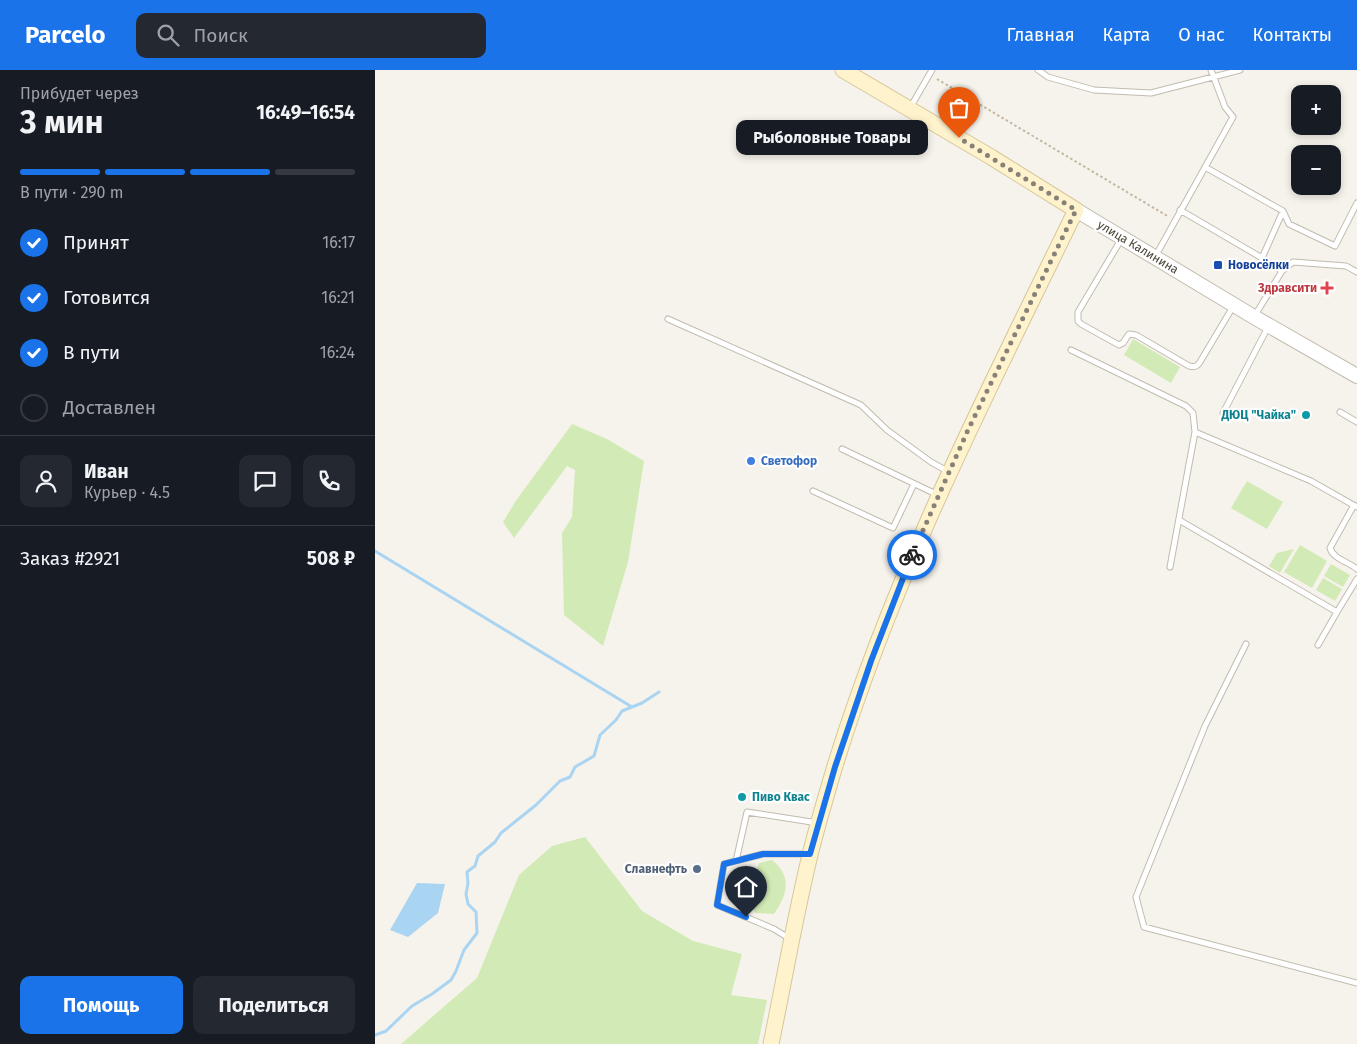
<!DOCTYPE html>
<html lang="ru">
<meta charset="utf-8">
<style>
:root{--surface:#171b24;--page:#242831;--text:#f1f3f6;--muted:#9ea1a6;--line:#363941;--accent:#1a73e8}
body{margin:0;font-family:"Fira Sans",sans-serif;background:var(--page);color:var(--text);height:100vh;display:flex;flex-direction:column;font-size:19px;white-space:nowrap}
*{box-sizing:border-box;margin:0}
p{font-size:16px;color:var(--muted)}
.icon{flex:none;width:28px;height:28px;fill:none;stroke:currentColor;stroke-width:2;stroke-linecap:round;stroke-linejoin:round}
.map{position:relative;flex:1;overflow:hidden}
.details{display:flex;flex-direction:column;background:var(--surface);width:375px}
.details>*{flex:none}
.controls{position:absolute;left:916px;top:15px;display:grid;gap:10px}
.controls a{display:grid;place-items:center;width:50px;height:50px;border-radius:10px;background:var(--surface);box-shadow:0 2px 8px #0003;font-size:25px}
.pin{position:absolute;display:grid;place-items:center;width:42px;height:42px;color:#fff;margin:-51px -21px;border-radius:50% 50% 50% 0;rotate:-45deg;box-shadow:0 0 5px #0007}
.pin .icon{rotate:45deg}
.courier{position:absolute;display:grid;place-items:center;width:50px;height:50px;margin:-25px;border:4px solid #1a73e8;border-radius:50%;background:#fff;color:#222;box-shadow:0 1px 6px #0007}
.bubble{position:absolute;height:35px;border-radius:10px;background:var(--surface);box-shadow:0 2px 8px #0003;font-size:16px;font-weight:700;line-height:35px;text-align:center}
.headline em{font-style:normal;font-weight:700}
.headline div{display:flex;flex-direction:column-reverse}
.headline{display:flex;align-items:center;justify-content:space-between;height:85px;padding:0 20px}
h1{font-size:32px;font-weight:700;line-height:38px}
.bar{display:grid;grid-template-columns:repeat(4,1fr);gap:8px 5px;align-content:center;height:60px;padding:0 20px}
.bar i{height:6px;border-radius:4px;background:var(--line)}
.bar .current{background:var(--accent)}
.bar p{grid-column:span 4}
.line{display:flex;align-items:center;gap:12px;padding:0 20px;border-top:1px solid var(--line)}
.line div{flex:1}
.round{display:grid;place-items:center;flex:none;width:52px;height:52px;border-radius:10px;background:var(--page)}
ol{padding:0 20px;list-style:none}
li{display:flex;align-items:center;gap:15px;height:55px}
li p{margin-inline-start:auto}
li .icon{padding:5px;border-radius:50%;background:var(--accent);color:#fff;stroke-width:4}
li:last-child{color:var(--muted)}
li i{width:28px;height:28px;border:2px solid var(--line);border-radius:50%}
.primary-button{display:flex;gap:10px;margin-top:auto;padding:10px 20px}
.primary-button a{flex:1;height:58px;border-radius:10px;background:var(--accent);color:#fff;font-size:20px;font-weight:700;line-height:58px;text-align:center}
.primary-button a+a{background:var(--page);color:var(--text)}
header{display:flex;align-items:center;gap:30px;box-sizing:border-box;height:70px;padding:0 25px;background:var(--accent);color:#fff}
header strong{font-size:24px}
nav{display:flex;gap:28px;margin-inline-start:auto;font-size:18px}
.search{width:350px;height:45px;background:var(--page);display:flex;align-items:center;gap:12px;box-sizing:border-box;padding:0 18px;border-radius:10px;color:var(--muted);font-size:19px}
main{display:flex;flex:1;min-height:0}
.map>svg:first-child{display:block}
</style>
<header>
<strong>Parcelo</strong>
<div class="search"><svg class="icon" aria-label="search" viewBox="0 0 24 24"><circle cx="10" cy="10" r="6"/><path d="M15 15l6 6"/></svg>Поиск</div>
<nav><a>Главная</a><a>Карта</a><a>О нас</a><a>Контакты</a></nav>
</header>
<main>
<section class="details">
<div class="headline"><div><h1>3 мин</h1><p>Прибудет через</p></div><em>16:49–16:54</em></div>
<div class="bar"><i class="current"></i><i class="current"></i><i class="current"></i><i></i><p>В пути · 290 m</p></div>
<ol>
<li><svg class="icon" aria-label="check" viewBox="0 0 24 24"><path d="M5 12l5 5 9-10"/></svg>Принят<p>16:17</p></li>
<li><svg class="icon" aria-label="check" viewBox="0 0 24 24"><path d="M5 12l5 5 9-10"/></svg>Готовится<p>16:21</p></li>
<li><svg class="icon" aria-label="check" viewBox="0 0 24 24"><path d="M5 12l5 5 9-10"/></svg>В пути<p>16:24</p></li>
<li><i></i>Доставлен</li>
</ol>
<div class="line" style="height:90px"><a class="round"><svg class="icon" aria-label="person" viewBox="0 0 24 24"><circle cx="12" cy="8" r="4"/><path d="M4 21q1-7 8-7t8 7"/></svg></a><div><b>Иван</b><p>Курьер · 4.5</p></div><a class="round"><svg class="icon" aria-label="chat" viewBox="0 0 24 24"><path d="M4 5h16v11H9l-5 4z"/></svg></a><a class="round"><svg class="icon" aria-label="phone" viewBox="0 0 24 24"><path d="M5 4h4l2 5-3 2q2 4 5 5l2-3 5 2v4C11 20 4 13 5 4z"/></svg></a></div>
<div class="line" style="height:65px"><div>Заказ #2921</div><b>508 ₽</b></div>
<div class="primary-button"><a>Помощь</a><a>Поделиться</a></div>
</section>
<div class="map">
<svg width="982" height="974" viewBox="0 0 982 974">
<rect width="100%" height="100%" fill="#f6f3ec"/>
<path fill="#d2eab5" d="M758,269L805,297L796,313L749,285Z
M197,354L232,369L269,391L253,492L228,576L189,545L187,463L197,447L200,400L192,396L139,468L128,452L140,432Z
M872,411L908,432L892,459L856,438Z
M925,475L952,491L937,518L909,502Z
M919,479L905,503L894,496L902,483Z
M956,494L975,505L968,517L949,506Z
M948,508L967,519L960,531L941,520Z
M210,767L267,841L318,871L367,884L356,925L392,930L383,974H26L102,908L144,805L177,776Z
M397,790C418,807 412,825 399,844L380,843C372,826 378,810 384,793Z"/>
<path fill="#a9d4f2" d="M42,813L70,814L63,843L33,867L15,860Z"/>
<g fill="none" stroke-linecap="round" stroke-linejoin="round">
<path stroke="#a9d4f2" stroke-width="3" d="M0,481L257,637
M0,965L11,961L37,936L57,924L76,910L81,901L89,880L102,863L101,842L93,834L91,824L93,813L92,802L100,796L103,786L120,772L126,763L161,735L185,711L195,707L200,697L219,686L225,665L241,650L247,641L267,633L284,622"/>
<defs>
<path id="service" d="M663,0L673,7L719,20L776,23L865,0
M535,38L557,0
M830,97L908,141L914,154L960,176L982,133
M805,140L887,188L908,141
M747,168L703,242V251L706,254L744,275L748,273L754,264L761,265L814,296C819,297 822,297 825,292L859,235
M780,187L858,47L850,37L836,0
M887,188L907,201
M879,247L907,201L918,192L971,196L982,202
M293,249L486,335L512,360L556,392L574,402
M696,280L811,336L818,343L820,362L936,411L982,437
M965,342L982,352
M848,343L893,257
M467,379L563,425
M438,421L518,458L539,414
M979,435L955,478C958,489 974,492 982,499
M804,450L962,542L982,509
M795,497L820,362
M871,574L830,656L761,827L769,857L982,913
M943,575L962,542
M361,791L372,742L443,753
M415,869L399,859L342,835L349,794L388,784H434"/>
<path id="tertiary" d="M701,140L879,247L982,306"/>
<path id="secondary" d="M396,974C409,911 420,847 435,785C442,756 451,727 459,699C519,503 612,323 701,140L616,87L468,0"/>
</defs>
<use href="#service" stroke="#c2bbae" stroke-width="7"/>
<use href="#tertiary" stroke="#c2bbae" stroke-width="16"/>
<use href="#secondary" stroke="#d6c79b" stroke-width="17"/>
<path stroke="#c4b79f" stroke-width="2" stroke-dasharray="2.5 2.5" stroke-linecap="butt" d="M562,9L794,147"/>
<use href="#service" stroke="#fff" stroke-width="5"/>
<use href="#tertiary" stroke="#fff" stroke-width="14"/>
<use href="#secondary" stroke="#fff3cd" stroke-width="15"/>
</g>
<g fill="none" stroke-linecap="round" stroke-linejoin="round">
<path stroke="#878178" stroke-width="5" stroke-dasharray="0 9" d="M537,485L593,360L701,140L584,68"/>
<path stroke="#1a73e8" stroke-width="6" d="M371,847L342,835L349,794L388,784H435L460,697L496,591L537,485"/>
</g>
<rect fill="#1a4fb4" stroke="#fff" stroke-width="2" x="838" y="190" width="10" height="10" rx="2.5"/>
<path fill="#e0444e" stroke="#fff" stroke-width="2" d="M949.5 210.5h5v5h5v5h-5v5h-5v-5h-5v-5h5z"/>
<g fill="#0f9aa8" stroke="#fff" stroke-width="2">
<circle cx="931" cy="345" r="5"/>
<circle cx="367" cy="727" r="5"/>
</g>
<circle fill="#3f7fe0" stroke="#fff" stroke-width="2" cx="376" cy="391" r="5"/>
<circle fill="#5c6f8a" stroke="#fff" stroke-width="2" cx="322" cy="799" r="5"/>
<g text-anchor="middle" dominant-baseline="central" stroke-width="4.5" stroke-linejoin="round" paint-order="stroke">
<g font-size="12" fill="#4b4439" stroke="#fff">
<text transform="translate(763 177) rotate(31)">улица Калинина</text>
</g>
<g font-size="12" font-weight="bold" fill="#164399" stroke="#fff" text-anchor="start">
<text x="853" y="195">Новосёлки</text>
</g>
<g font-size="12" font-weight="bold" fill="#be3a42" stroke="#fff" text-anchor="end">
<text x="942" y="218">Здравсити</text>
</g>
<g font-size="12" font-weight="bold" fill="#0d838f" stroke="#fff" text-anchor="end">
<text x="921" y="345">ДЮЦ "Чайка"</text>
<text x="377" y="727" text-anchor="start">Пиво Квас</text>
</g>
<g font-size="12" font-weight="bold" fill="#366cbe" stroke="#fff" text-anchor="start">
<text x="386" y="391">Светофор</text>
</g>
<g font-size="12" font-weight="bold" fill="#4e5e75" stroke="#fff" text-anchor="end">
<text x="312" y="799">Славнефть</text>
</g>
</g>
</svg>
<div class="controls">
<a>+</a>
<a>−</a>
</div>
<div class="pin" style="left:584px;top:68px;background:#ea580c"><svg class="icon" aria-label="bag" viewBox="0 0 24 24"><path d="M5 8h14l-1 12H6zM9 8a3 3 0 0 1 6 0"/></svg></div>
<div class="pin" style="left:371px;top:847px;background:#1f2937"><svg class="icon" aria-label="home" viewBox="0 0 24 24"><path d="M3 11l9-7 9 7M6 9v11h12V9"/></svg></div>
<div class="courier" style="left:537px;top:485px"><svg class="icon" aria-label="bike" viewBox="0 0 24 24"><circle cx="6" cy="16" r="4"/><circle cx="18" cy="16" r="4"/><path d="M6 16l4-8h5l3 8M10 8l3 8H6M13 5h3"/></svg></div>
<div class="bubble" style="left:361px;top:50px;width:192px">Рыболовные Товары</div>
</div>
</main>
